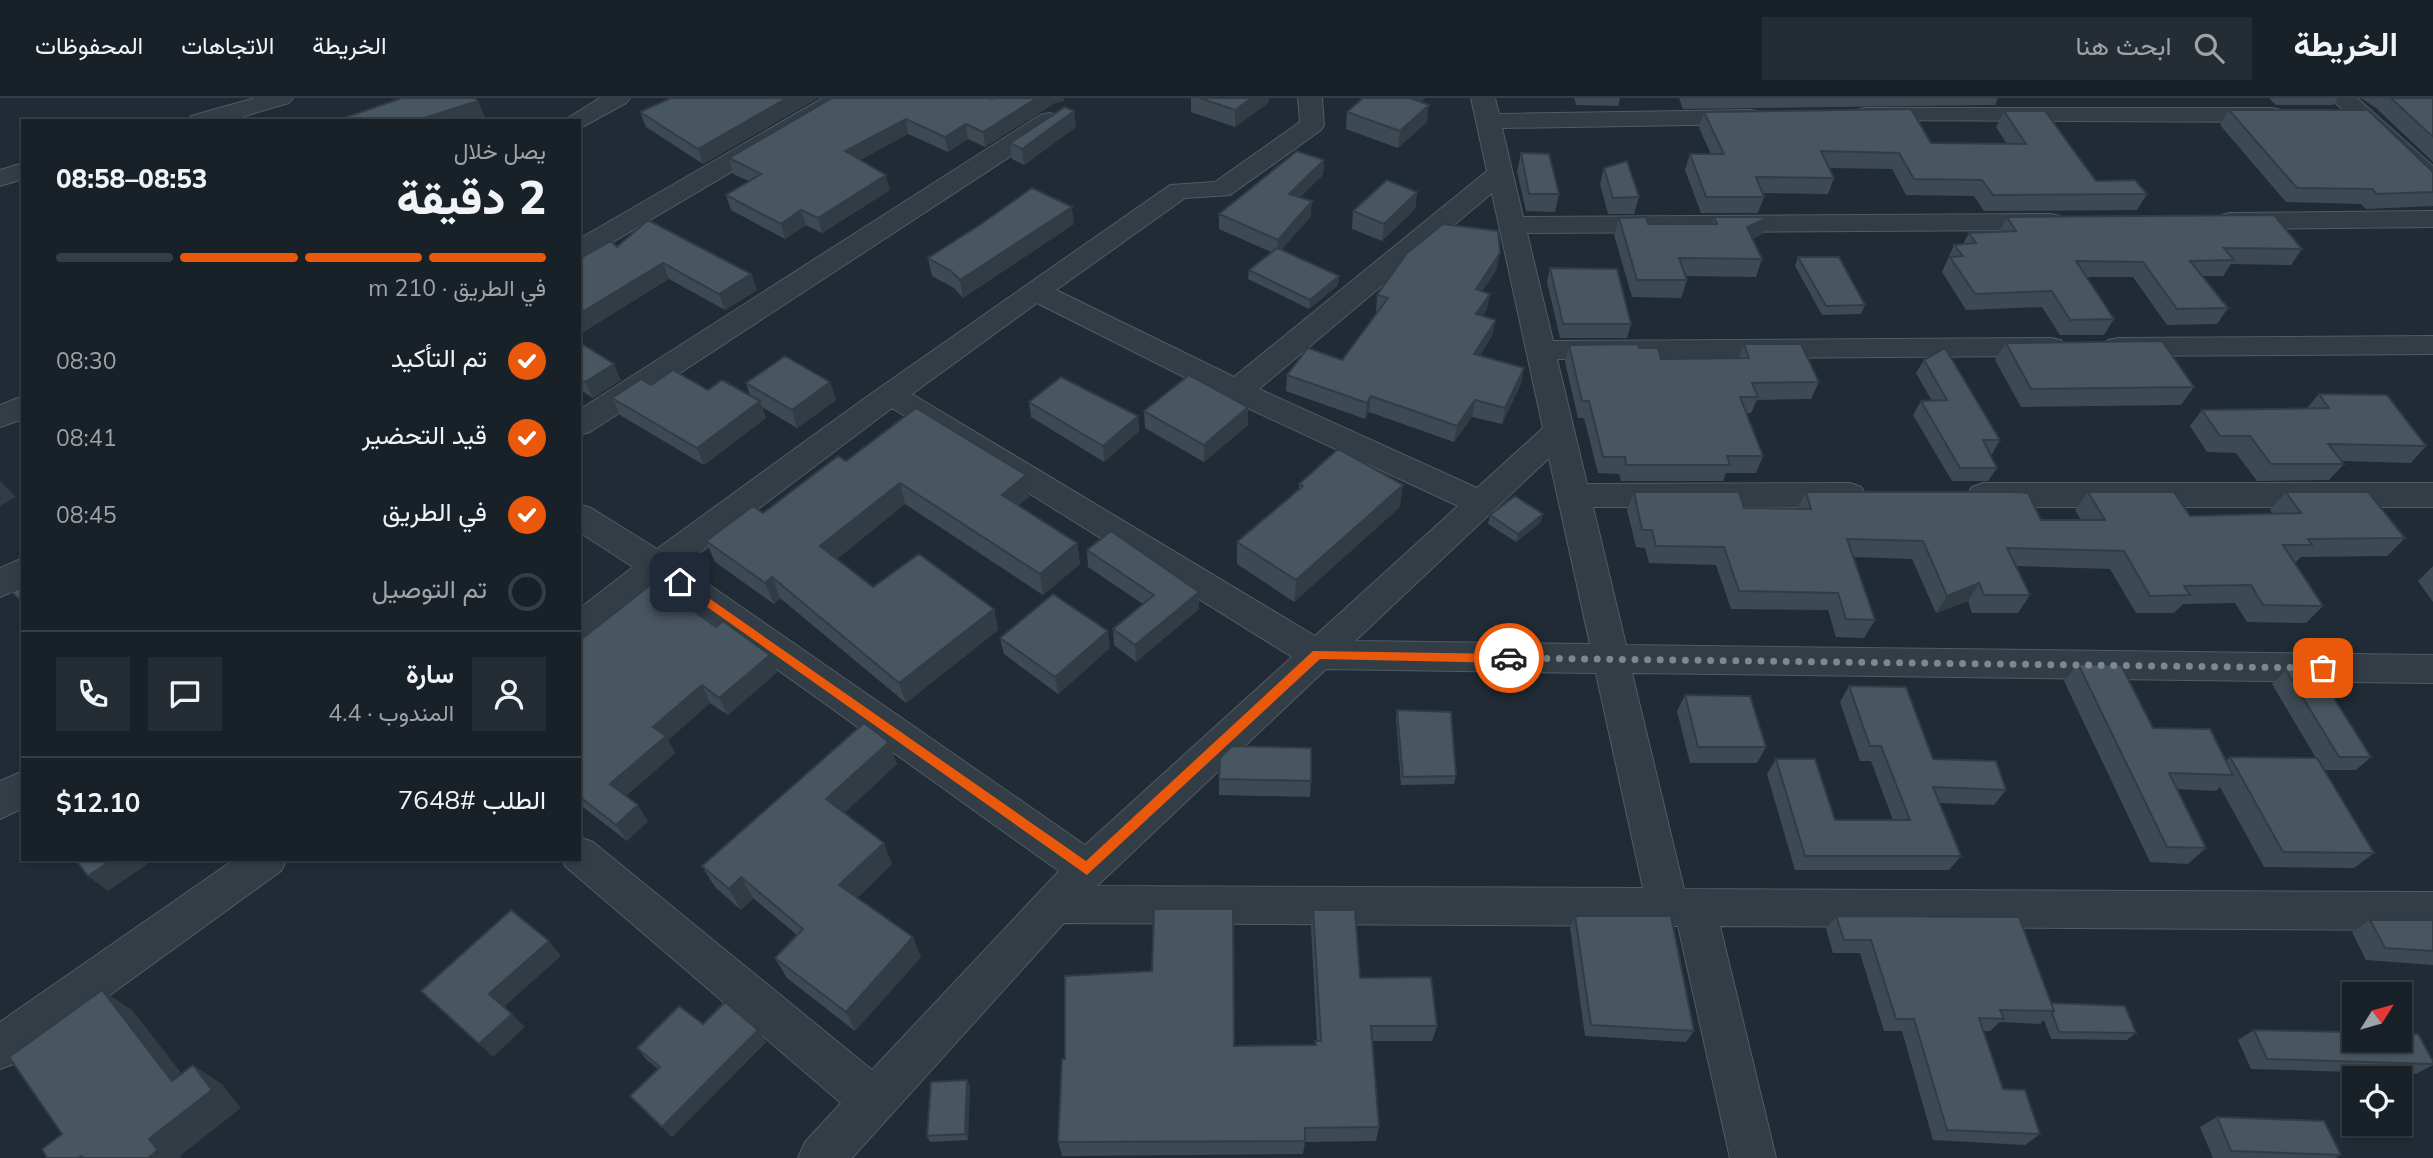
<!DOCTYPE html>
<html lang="ar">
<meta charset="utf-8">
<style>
:root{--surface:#182028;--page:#252d34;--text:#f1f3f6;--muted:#9fa3a8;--line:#363e45;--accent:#ea580c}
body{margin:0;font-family:Mulish,Vazirmatn,sans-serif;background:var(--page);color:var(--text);direction:rtl;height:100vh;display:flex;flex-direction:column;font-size:26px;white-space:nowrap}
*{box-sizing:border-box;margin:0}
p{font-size:23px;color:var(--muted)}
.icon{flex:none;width:38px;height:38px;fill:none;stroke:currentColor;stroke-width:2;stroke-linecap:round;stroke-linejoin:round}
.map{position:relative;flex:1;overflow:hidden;direction:ltr}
.sheet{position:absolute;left:21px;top:21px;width:560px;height:742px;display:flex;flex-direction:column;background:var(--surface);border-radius:0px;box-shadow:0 2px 5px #0004,0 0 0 2px var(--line);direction:rtl}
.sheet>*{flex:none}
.needle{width:46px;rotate:53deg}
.buttons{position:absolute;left:2342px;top:884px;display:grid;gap:14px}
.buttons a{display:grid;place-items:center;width:70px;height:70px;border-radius:0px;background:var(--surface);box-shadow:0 2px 5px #0004,0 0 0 2px var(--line);font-size:35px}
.pin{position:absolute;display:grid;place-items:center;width:60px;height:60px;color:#fff;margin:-30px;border-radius:14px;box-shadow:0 4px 10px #0006}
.courier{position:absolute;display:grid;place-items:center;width:70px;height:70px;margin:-35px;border:5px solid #ea580c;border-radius:50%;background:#fff;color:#222;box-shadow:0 2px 9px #0007}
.summary em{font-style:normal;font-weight:800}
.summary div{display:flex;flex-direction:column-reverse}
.summary{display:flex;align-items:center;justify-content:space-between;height:119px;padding:0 35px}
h1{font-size:46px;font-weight:800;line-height:52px}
.bar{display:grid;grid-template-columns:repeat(4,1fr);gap:10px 7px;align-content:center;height:84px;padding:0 35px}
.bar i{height:9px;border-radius:5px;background:var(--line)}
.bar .active{background:var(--accent)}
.bar p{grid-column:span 4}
.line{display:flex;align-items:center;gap:18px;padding:0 35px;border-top:2px solid var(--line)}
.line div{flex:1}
.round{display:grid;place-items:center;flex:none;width:74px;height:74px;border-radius:0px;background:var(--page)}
ol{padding:0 35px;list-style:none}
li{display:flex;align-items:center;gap:21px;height:77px}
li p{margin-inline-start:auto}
li .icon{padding:7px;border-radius:50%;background:var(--accent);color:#fff;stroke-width:4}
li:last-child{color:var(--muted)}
li i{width:38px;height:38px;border:4px solid var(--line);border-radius:50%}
header{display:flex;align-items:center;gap:42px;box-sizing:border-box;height:98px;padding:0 35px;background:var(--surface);border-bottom:2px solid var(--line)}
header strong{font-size:33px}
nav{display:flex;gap:38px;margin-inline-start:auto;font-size:24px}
.search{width:490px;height:63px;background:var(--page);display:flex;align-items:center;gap:18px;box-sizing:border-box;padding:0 24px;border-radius:0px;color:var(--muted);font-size:26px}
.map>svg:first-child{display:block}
</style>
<header>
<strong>الخريطة</strong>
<div class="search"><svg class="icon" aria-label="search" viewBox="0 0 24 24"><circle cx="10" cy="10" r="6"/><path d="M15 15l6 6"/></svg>ابحث هنا</div>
<nav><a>الخريطة</a><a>الاتجاهات</a><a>المحفوظات</a></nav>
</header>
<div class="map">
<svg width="2433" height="1060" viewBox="0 0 2433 1060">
<rect width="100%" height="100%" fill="#202b35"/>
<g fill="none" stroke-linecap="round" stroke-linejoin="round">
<defs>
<path id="minor" d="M255,0H293L289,5L228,23H188L191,18Z
M600,0H630L626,5L584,28L579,29V23H563Z
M823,0H852L848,5L589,158L579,160V141Z
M1298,0H1322L1324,27L1321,32L1230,97L1185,100L1056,192L1234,279L1487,73L1471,0H1495L1499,16L1751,12L1760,14L1763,19L1760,24L1751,26L1502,30L1523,119L2051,116L2060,118L2064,124L2060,130L2051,132L1527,135L1553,243L2051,240L2061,242L2066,249L2061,256L2051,258L1557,261L1587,386L1850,385L1861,389L1866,397L1861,405L1850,409H1593L1626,547L2433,557V585L1632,575L1684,791L2433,794V832L1720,828L1776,1060H1730L1678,828L1064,825L852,1060H798L805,1044L841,1005L565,768L562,761H579V739L593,744L872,972L1059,773L658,486L591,540L579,544V511L633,469L579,434V406L591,410L657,451L865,300L1170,87L1215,84L1300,24ZM1492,95L1543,330L1477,390L1259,291ZM1037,205L1226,300L1458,408L1315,538L912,296ZM892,310L1292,559L1085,747L682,468ZM1549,360L1590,546L1355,543ZM1326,571L1596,575L1643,790L1097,788Z
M2330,0H2357L2433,68V90L2424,87Z
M1866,10H2272L2281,12L2284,17L2281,22L2272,24L1857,22L1854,17L1857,12Z
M1049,15L1058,17L1061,22L1058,27L590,334L579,337V312L1040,17Z
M23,65V81L0,88V72Z
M2433,113V129L2230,131L2221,129L2217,123L2221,117L2230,115Z
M2433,238V256L2118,258L2108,256L2103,249L2108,242L2118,240Z
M23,298V321L0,329V307Z
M1983,385H2433V409H1983L1972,405L1967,397L1972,389Z
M23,460V489L0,499V470Z
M23,673V710L0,721V683Z
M235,761H287L281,773L16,965L0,971V924Z"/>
</defs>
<use href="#minor" stroke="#515b64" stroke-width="2"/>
<use href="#minor" fill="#333d46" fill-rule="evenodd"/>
</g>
<path fill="#3e4a53" d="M818,0L703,66L646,29L640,14Z
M993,0H1063L1064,3L1055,5L985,49L968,41L948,54L908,36L860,62L890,92L822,135L806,127L785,141L731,112L726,97L749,83L733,76L729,60Z
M1191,0H1269L1268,5L1235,29L1191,14Z
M1363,0H1425L1421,4L1427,24L1398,50L1346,31L1347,14Z
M1574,0H1620L1618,8L1576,7Z
M1679,0H1998L1995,7L1683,11Z
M2269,0H2338L2333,7H2276Z
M2361,0H2433V64L2376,10Z
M2229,12L2433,74V108L2366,111L2361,106L2286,104L2220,27Z
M1074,13L1076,29L1024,67L1012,61L1010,45Z
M2004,13L2096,83L2147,96L2137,112L1984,113L1974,98L1906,97L1892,71L1829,70L1834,80L1828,96L1763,95L1764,99L1758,115H1701L1685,72L1690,56H1711L1699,30L1704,14L1931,45L2007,46L1996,29Z
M1521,55L1559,96L1555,114L1526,113L1517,73Z
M1324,62L1323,77L1300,99L1311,118L1282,151L1339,178L1338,187L1309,211L1248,181L1249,172L1271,154L1219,131V116Z
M1604,70L1639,99L1634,116H1608L1600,86Z
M1417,94L1415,111L1382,143L1352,131L1353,113Z
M1714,119H1769L1762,136L1753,141L1762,161L1756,179L1685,178L1687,182L1681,200L1632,199L1614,137L1619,120L1648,126H1712Z
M2007,119L2302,151L2291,167L2231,166L2223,178H2202L2228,210L2217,226L2167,227L2133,179H2086L2114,221L2104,237H2060L2042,209L1966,212L1942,174L1954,147L1963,146L1969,135L1999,134Z
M981,126H1074L963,200L954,190L932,178L928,160Z
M617,149L751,176L757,192L725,212L669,181Z
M1798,159L1865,207L1861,216L1822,217L1795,168Z
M1550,170L1631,226L1627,240H1560L1547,184Z
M1497,171L1482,193L1487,212L1483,218L1492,238L1480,257L1524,270L1521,286L1502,326L1472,319L1454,344L1369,314L1365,321L1286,293L1287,277L1342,262L1378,214L1376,213L1377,197Z
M579,244L621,282L593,300L579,291Z
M2006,245L2194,289L2181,307L2021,309L1995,262Z
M1744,246L1819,284L1811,301L1757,302L1751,315H1746L1763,358L1756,375H1726L1723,383H1621L1619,376L1598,375L1584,320H1578L1565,264L1569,247L1639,250L1661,261L1739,260Z
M1924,262L2000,342L1992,356H1990L1997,370L1988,383H1952L1913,317L1921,303H1932L1916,275Z
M830,284L836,302L797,330L762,309L766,320L704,367L620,317L612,300L708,292L750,298L746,285Z
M2319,296L2426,348L2411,365L2342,363L2344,366L2329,382L2257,383L2236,355L2207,354L2190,328L2202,312L2307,310Z
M1029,304L1138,318L1139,333L1104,364L1031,319Z
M1248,309V327L1204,364L1145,330L1144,313Z
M846,363L1029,399L1018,407L1077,445L1080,466L1043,497L905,406L837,461L873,489L994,511L998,532L906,605L780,500L774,506L715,464L706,443L763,415Z
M1299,386L1400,409L1294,504L1237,466V444L1299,391Z
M1634,394L1744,410L1797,411L1806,394L2041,422H2081L2075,412L2088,394L2190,418L2273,416L2270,412L2286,394L2405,440L2387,458L2301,459L2295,465L2323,508L2306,525L2247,524L2235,505L2183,506L2174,515H2136L2110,471L2016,468L2030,497L2018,515H1972L1968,503L1936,515L1912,461L1853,459L1875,522L1864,540L1836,539L1828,512L1731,511L1716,467L1649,465L1645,450L1636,449L1627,412Z
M1543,416L1540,425L1516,444L1488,426L1490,417Z
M1087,452L1199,511L1136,564L1114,547L1113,531L1143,506L1088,469Z
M2433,468V504L2418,483Z
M1000,540L1110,550L1058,596L1004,556Z
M579,543L777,574L728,617L710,605L668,642L675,655L626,698L648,723L627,743L579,706Z
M2078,566L2153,630L2226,663L2230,659L2316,660L2272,586L2286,572L2371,659L2356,672H2324L2374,755L2354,770L2264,769L2220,689L2216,693L2177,691L2206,750L2188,766L2150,764L2064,583Z
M1849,588L1933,661L2006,692L1994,707L1940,705L1961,758L1949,772H1795L1767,676L1776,661L1835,722H1893L1871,663H1860L1840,604Z
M1685,597L1766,649L1757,665H1690L1677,613Z
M1397,612L1456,678L1454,686L1401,687L1396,620Z
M897,666L844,715L892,766L857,800L921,859L855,933L787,880L775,860L797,837L753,800L741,812L715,789L702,768Z
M1219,681L1311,683L1310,699L1219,697Z
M1313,812L1360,880L1437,928L1432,943H1372L1379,1029L1376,1043L1305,1044L1303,1056L1062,1058L1058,1044L1315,947V943H1317L1311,829Z
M1575,818L1694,933L1686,944L1585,938L1570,830Z
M1836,818L2051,905L2136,935L2127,942L2051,941L2044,922L2040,926L2000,924L1990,933H1983L2003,991L2040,1036L2025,1047L1933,1042L1902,933H1884L1860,855H1833L1826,831Z
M2370,822H2433V867L2366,862L2352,834Z
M2254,932L2433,963V967L2416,976L2251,971L2238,942Z
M766,944L672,1039L630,998L658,971L647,962L637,950Z
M967,982L970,988L968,1042L930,1044L927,1038Z
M2217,1019L2341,1057L2335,1060H2213L2200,1029Z"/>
<path fill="#323c44" d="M787,0H818L703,66L698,51Z
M1037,0H1063L1064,3L1055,5L985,49L983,34Z
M1252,0H1269L1268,5L1235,29V12Z
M1409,0H1425L1407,17Z
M478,3L485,19L474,23H414Z
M1429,7L1427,24L1398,50L1400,33Z
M1074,13L1076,29L1024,67L1022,51Z
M906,21L908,36L848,68L845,53Z
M966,26L968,41L948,54L945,39Z
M1324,62L1323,77L1288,111L1289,96Z
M886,77L890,92L822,135L818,120Z
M1417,94L1415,111L1382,143L1384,126Z
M1312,103L1311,118L1277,157L1278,142Z
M1072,109L1074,126L963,200L960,182Z
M801,112L806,127L785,141L781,126Z
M1769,119L1762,136L1741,147L1747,129Z
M1500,155L1497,171L1473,207L1476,191Z
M663,165L669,181L579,237V216Z
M751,176L757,192L725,212L719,196Z
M1339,178L1338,187L1309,211L1310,202Z
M1490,196L1487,212L1473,232L1476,216Z
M1496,222L1492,238L1471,272L1474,256Z
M614,266L621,282L593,300L585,284Z
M1524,270L1521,286L1502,326L1505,310Z
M830,284L836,302L797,330L792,312Z
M1371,298L1369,314L1365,321L1367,305Z
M1475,302L1472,319L1454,344L1457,328Z
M760,303L766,320L704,367L697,350Z
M1248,309V327L1204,364V347Z
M1138,318L1139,333L1104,364L1103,348Z
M1026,377L1029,399L1005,418L1002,397Z
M0,383L16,399L0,408Z
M900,385L905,406L827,469L820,448Z
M1403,387L1400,409L1294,504L1296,482Z
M1543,416L1540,425L1516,444L1518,436Z
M1077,445L1080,466L1043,497L1040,476Z
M772,479L780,500L774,506L765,485Z
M1979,485L1968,503L1936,515L1947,498Z
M1199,494V511L1136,564L1135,547Z
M994,511L998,532L906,605L899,585Z
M1108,533L1110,550L1058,596L1055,579Z
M770,557L777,574L728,617L719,600Z
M702,587L710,605L668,642L675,655L621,702L610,686L653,629Z
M889,644L897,666L835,723L826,701Z
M638,707L648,723L627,743L616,727Z
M884,745L892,766L849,808L839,787Z
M113,761H155L108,793L88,778Z
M741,779L753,800L741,812L729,791Z
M913,839L921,859L855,933L846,914Z
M549,843L561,858L503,910L489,896Z
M102,892L132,912L201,1000L193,967L222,986L241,1010L180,1058L182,1060H148L149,1041L172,983Z
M512,916L525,929L493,959L479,946Z
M758,932L766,944L672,1039L662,1029Z
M967,982L970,988L968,1042L965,1036Z"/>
<path fill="#485661" stroke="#323c44" stroke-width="2" d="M402,0H475L478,3L414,23H335Z
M671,0H787L698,51L640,14Z
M832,0H990L992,1L993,0H1037L983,34L966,26L945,39L906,21L845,53L886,77L818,120L801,112L781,126L726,97L761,76L729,60Z
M1200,0H1252L1235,12Z
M1363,0H1410L1429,7L1400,33L1347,14Z
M2391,0H2433V39Z
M1065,9L1074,13L1022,51L1010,45Z
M1911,11L1931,45L2026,46L2004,13H2045L2096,83L2135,82L2147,96L1993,97L1982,82L1914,81L1899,55L1821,53L1834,80L1756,79L1764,99H1706L1690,56H1724L1704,14Z
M2229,12H2368L2433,74V94L2377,96L2372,91L2297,90Z
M1297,53L1324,62L1289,96L1312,103L1278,142L1219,116Z
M1521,55L1549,56L1559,96H1529Z
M1627,63L1639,99L1613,100L1604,70Z
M1387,82L1417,94L1384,126L1353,113Z
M1032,90L1072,109L960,182L951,173L928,160L981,126Z
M2274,117L2302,151L2224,150L2234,162L2190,163L2228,210L2177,211L2143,164L2076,163L2114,221L2070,222L2052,193L1975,196L1950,159L1963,158L1954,147L1976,145L1969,135L2016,133L2007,119Z
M1646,119L1648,126H1717L1714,119H1769L1747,129L1762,161L1679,160L1687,182H1637L1619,120Z
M648,122L751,176L719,196L663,165L579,216V161L611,143L617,149Z
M1443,126L1498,133L1500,155L1476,191L1490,196L1476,216L1496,222L1474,256L1524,270L1505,310L1475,302L1457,328L1371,298L1367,305L1287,277L1308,250L1342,262L1388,200L1377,197L1407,155Z
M1277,150L1339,178L1310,202L1249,172Z
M1798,159H1839L1865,207L1826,208Z
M1550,170L1617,171L1631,226H1563Z
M2162,243L2194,289L2031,291L2006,245Z
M579,244L614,266L585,284L579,280Z
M1638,246L1639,250H1658L1661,261L1749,260L1744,246H1801L1819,284L1752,285L1758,299H1740L1763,358H1727L1730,367H1626L1625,359H1603L1589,303H1582L1569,247Z
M1945,250L2000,342H1983L1997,370H1960L1921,303L1947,302L1924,262Z
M785,258L830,284L792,312L746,285Z
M673,272L708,292L722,282L760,303L697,350L612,300L641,281L651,287Z
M1189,277L1248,309L1204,347L1144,313Z
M1061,279L1138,318L1103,348L1029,304Z
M2319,296L2387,297L2426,348L2328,346L2344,366H2271L2250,338H2220L2202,312L2329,310Z
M916,310L1026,377L1002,397L1077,445L1040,476L900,385L820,448L873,489L919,456L994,511L899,585L772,479L765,485L706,443L753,408L763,415L838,358L846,363Z
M1338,351L1403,387L1296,482L1237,444L1303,388L1299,386Z
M1634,394H1739L1744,410L1811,411L1806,394H2014L2028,395L2041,422H2105L2088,394H2174L2190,418L2301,415L2286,394H2368L2405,440L2308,441L2312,447H2283L2323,508L2263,507L2251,487L2184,488L2190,497L2150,498L2124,453L2007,450L2030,497H1984L1979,485L1947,498L1923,443L1847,441L1875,522L1846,521L1838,495L1739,493L1724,449L1656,448L1652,432H1642Z
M1515,398L1543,416L1518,436L1490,417Z
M1111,433L1199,494L1135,547L1113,531L1154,497L1087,452Z
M654,484L716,529L723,523L770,557L719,600L702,587L653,629L666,638L610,686L638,707L616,727L579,698V543Z
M23,488V505L12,494Z
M1053,496L1108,533L1055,579L1000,540Z
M2078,566L2121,567L2153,630L2210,631L2233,677L2169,675L2206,750L2167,749Z
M2286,572L2317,573L2371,659H2339Z
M1849,588L1906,589L1933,661L1996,663L2006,692L1933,689L1961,758H1805L1776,661H1815L1835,722H1910L1881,648H1870Z
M1685,597L1750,598L1766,649H1698Z
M1397,612L1451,614L1456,678L1403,679Z
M864,625L889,644L826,701L884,745L839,787L913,839L846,914L775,860L803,831L741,779L729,791L702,768Z
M1232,648L1311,650V683L1219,681L1220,660Z
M2230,659L2317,660L2374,755L2283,754Z
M75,761H113L88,778Z
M1154,811H1233L1234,948L1316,947L1315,943H1321L1313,812H1355L1360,880L1431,879L1437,928H1371L1379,1029L1305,1030V1043L1058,1044L1062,961H1065V878L1152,873Z
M511,812L549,843L489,896L512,916L479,946L421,893Z
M1575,818H1671L1694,933L1591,927Z
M1836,818L2019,819L2054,913L2000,912L2004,921L1979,920L2003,991L2025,992L2040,1036L1947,1032L1914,921H1896L1871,842H1844Z
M2370,822H2433V853L2385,850Z
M102,892L172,983L193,967L212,992L149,1041L158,1052L148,1060H83L82,1058L78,1060H47L42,1051L62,1036L9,959Z
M725,904L758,932L662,1029L630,998L660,969L637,950L679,908L703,926Z
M2051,905L2125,908L2136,935L2059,934L2052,915L2054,913Z
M2254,932L2354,934V942H2399V935L2418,936L2433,963V966L2267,961Z
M967,982L965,1036L927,1038L931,984Z
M2217,1019L2324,1023L2341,1057L2231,1053Z"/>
<path fill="#ea580c" d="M680,480L1086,763L1313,553L1509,556L1515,560L1509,565L1320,561L1087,777L676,487L674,484Z"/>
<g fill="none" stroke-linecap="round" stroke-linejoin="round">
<path stroke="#7c8791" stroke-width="7" stroke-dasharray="0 12.6" d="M1509,560L2323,570"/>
</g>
</svg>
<div class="buttons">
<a><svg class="needle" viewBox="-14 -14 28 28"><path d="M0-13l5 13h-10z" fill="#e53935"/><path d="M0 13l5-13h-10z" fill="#9fa3a8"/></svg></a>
<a><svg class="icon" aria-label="locate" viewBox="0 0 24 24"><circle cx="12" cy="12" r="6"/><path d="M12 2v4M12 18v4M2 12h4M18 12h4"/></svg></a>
</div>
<div class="pin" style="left:2323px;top:570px;background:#ea580c"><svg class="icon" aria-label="bag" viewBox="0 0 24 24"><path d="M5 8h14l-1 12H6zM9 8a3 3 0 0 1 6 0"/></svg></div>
<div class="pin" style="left:680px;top:484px;background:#1f2937"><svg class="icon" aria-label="home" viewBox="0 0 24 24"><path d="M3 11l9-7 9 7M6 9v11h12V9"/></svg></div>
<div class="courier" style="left:1509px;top:560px"><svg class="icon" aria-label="car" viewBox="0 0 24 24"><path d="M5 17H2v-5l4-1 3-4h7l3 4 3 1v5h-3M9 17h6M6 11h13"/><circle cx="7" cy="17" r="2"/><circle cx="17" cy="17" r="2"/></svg></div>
<section class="sheet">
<div class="summary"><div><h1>2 دقيقة</h1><p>يصل خلال</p></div><em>08:53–08:58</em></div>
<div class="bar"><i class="active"></i><i class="active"></i><i class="active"></i><i></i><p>في الطريق · 210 m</p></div>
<ol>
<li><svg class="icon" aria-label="check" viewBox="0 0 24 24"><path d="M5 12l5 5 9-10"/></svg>تم التأكيد<p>08:30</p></li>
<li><svg class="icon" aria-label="check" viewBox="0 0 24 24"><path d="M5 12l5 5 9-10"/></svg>قيد التحضير<p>08:41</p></li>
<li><svg class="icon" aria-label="check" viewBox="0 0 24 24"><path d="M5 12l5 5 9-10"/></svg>في الطريق<p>08:45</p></li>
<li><i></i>تم التوصيل</li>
</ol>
<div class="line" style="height:126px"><a class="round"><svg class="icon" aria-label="person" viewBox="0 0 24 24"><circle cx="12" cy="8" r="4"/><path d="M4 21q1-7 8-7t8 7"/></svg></a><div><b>سارة</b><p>المندوب · 4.4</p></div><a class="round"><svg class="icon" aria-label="chat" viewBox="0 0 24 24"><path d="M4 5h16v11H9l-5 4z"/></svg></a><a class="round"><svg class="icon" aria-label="phone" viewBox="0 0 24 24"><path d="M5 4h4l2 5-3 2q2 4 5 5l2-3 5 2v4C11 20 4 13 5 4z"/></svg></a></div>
<div class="line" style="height:91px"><div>الطلب #7648</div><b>$12.10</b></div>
</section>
</div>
